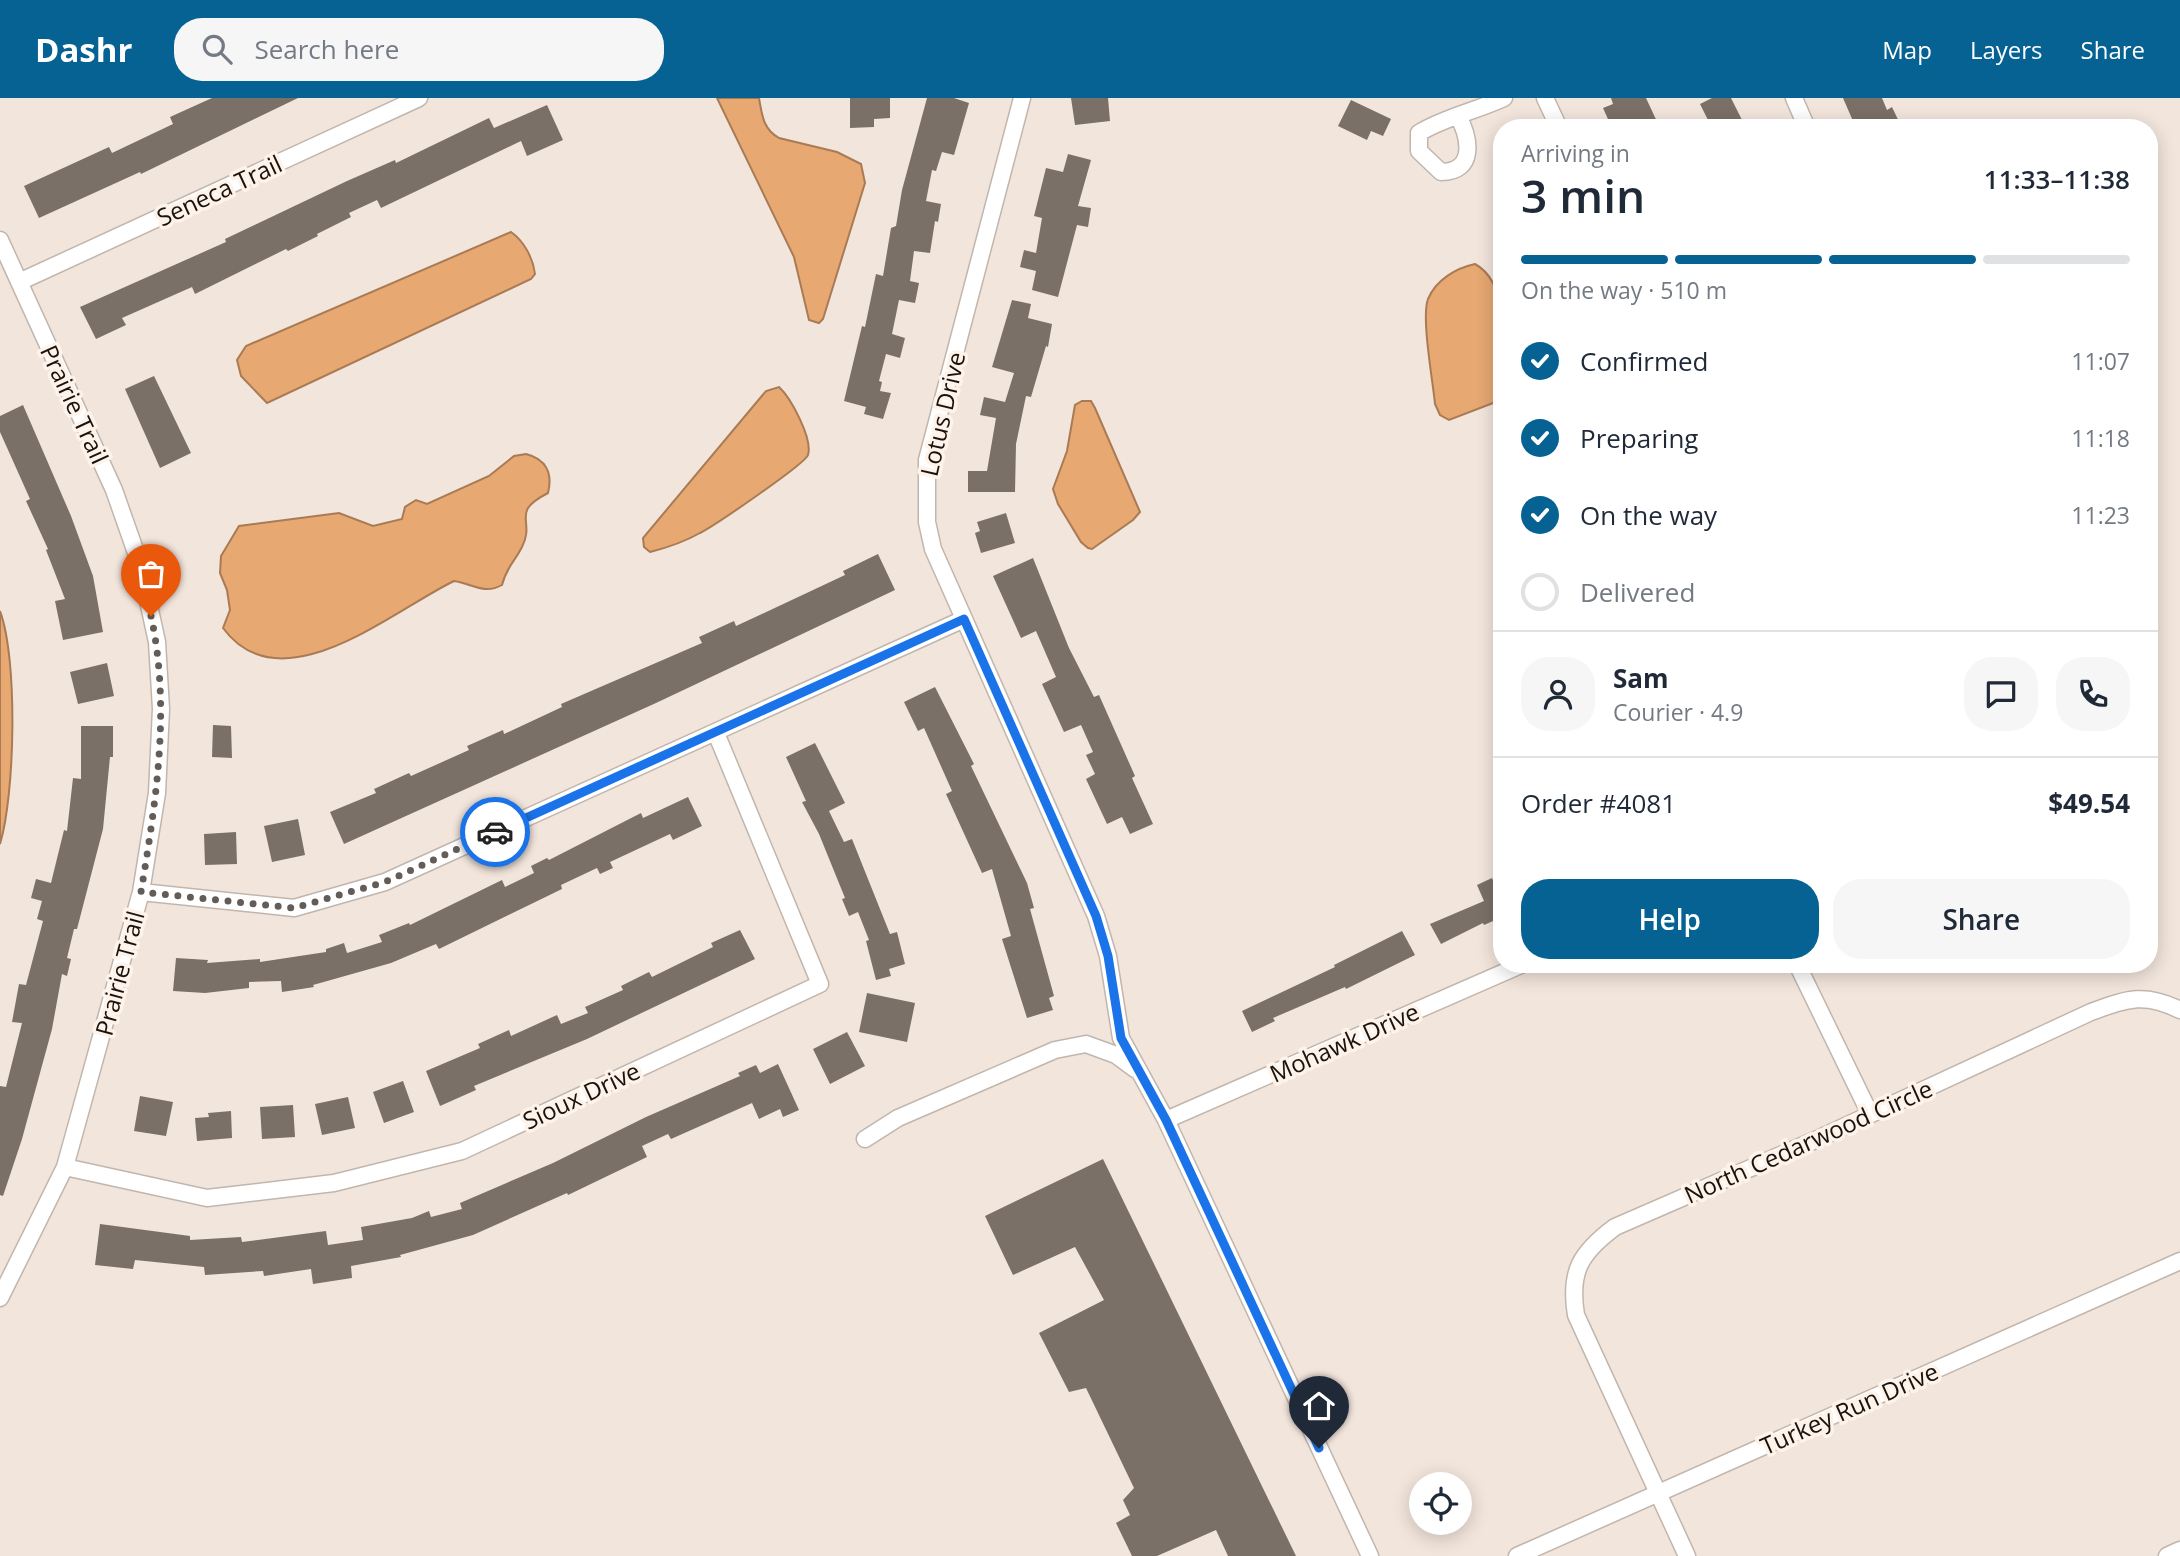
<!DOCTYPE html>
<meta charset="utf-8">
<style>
:root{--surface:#fff;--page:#f6f6f7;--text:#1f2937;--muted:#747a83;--line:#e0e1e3;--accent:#056292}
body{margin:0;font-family:"Open Sans",sans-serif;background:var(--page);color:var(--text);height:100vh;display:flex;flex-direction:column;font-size:26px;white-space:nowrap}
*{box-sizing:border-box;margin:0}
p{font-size:23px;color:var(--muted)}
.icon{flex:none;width:38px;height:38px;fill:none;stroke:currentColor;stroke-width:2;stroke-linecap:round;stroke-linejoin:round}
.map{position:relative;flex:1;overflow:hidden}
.details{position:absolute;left:1493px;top:21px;width:665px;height:854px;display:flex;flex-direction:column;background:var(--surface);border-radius:28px;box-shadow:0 4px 18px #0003}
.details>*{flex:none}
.buttons{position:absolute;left:1409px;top:1374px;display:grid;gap:14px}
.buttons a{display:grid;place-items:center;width:63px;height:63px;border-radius:50%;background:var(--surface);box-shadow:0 4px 18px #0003;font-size:35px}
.pin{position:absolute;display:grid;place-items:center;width:60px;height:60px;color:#fff;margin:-72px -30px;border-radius:50% 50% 50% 0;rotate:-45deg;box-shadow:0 0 7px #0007}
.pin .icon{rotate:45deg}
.courier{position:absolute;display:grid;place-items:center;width:70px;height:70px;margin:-35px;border:5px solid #1a73e8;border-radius:50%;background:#fff;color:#222;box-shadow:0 2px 9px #0007}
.headline em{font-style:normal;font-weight:600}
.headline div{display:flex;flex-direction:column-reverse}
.headline{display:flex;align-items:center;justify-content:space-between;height:119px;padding:0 28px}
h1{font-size:46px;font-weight:600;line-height:52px}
.bar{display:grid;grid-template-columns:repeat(4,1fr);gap:10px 7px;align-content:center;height:84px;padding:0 28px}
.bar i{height:9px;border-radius:5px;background:var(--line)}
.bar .selected{background:var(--accent)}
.bar p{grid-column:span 4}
.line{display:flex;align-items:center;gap:18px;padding:0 28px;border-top:2px solid var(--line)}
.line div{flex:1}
.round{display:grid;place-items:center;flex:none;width:74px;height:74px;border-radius:28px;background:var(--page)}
ol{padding:0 28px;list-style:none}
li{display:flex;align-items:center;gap:21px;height:77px}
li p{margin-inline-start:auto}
li .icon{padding:7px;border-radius:50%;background:var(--accent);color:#fff;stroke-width:4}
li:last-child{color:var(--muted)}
li i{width:38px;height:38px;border:4px solid var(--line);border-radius:50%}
.primary-button{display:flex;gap:14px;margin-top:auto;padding:14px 28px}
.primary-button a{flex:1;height:80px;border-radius:28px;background:var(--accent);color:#fff;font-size:28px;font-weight:600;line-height:80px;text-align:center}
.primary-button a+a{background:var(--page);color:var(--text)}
header{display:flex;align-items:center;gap:42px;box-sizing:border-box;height:98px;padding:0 35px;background:var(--accent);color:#fff}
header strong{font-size:33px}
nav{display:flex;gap:38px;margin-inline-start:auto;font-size:24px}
.search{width:490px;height:63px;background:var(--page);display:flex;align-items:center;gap:18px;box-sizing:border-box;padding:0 24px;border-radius:28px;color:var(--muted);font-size:26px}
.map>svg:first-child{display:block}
</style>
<header>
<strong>Dashr</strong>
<div class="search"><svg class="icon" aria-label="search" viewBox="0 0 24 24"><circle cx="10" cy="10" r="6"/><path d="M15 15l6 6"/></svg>Search here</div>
<nav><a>Map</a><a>Layers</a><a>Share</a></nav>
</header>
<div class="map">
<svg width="2180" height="1458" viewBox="0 0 2180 1458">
<rect width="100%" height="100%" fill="#f2e5dc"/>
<path fill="#e7a872" stroke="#a97b55" stroke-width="2" d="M717,0H759C762,17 763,31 779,40L837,54L861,66L865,85L823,221L819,225L809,222L794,159Z
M511,134C524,143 533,160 535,176L531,181L267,305L241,278L237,262L246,248Z
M1475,166C1514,187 1502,264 1501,302L1449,322L1440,317L1435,306C1433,284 1421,219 1428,201C1436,182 1456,170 1475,166Z
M779,289C791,300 813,341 808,357C805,366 714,428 700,435C684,444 666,450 650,454L644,449L643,440L766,293Z
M1082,303H1091L1095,310L1140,414L1133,422L1092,451L1088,450L1081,444L1058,406L1053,391L1067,353L1075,307Z
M526,356C546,361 553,375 548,395C509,415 536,422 522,449C514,465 507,468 502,487C484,497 473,486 454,483C392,513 281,609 223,530L230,512L227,492L220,475L221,458L239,428L339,415L373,428L402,421L405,409L416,402L427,406L489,378L514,358Z
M0,513C18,561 15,697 0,746Z"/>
<path fill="#7a7067" d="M212,0H298L141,76L140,74L39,120L24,88L109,49L112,55L173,26L170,19Z
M850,0H890V20L874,21V29L850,30Z
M927,0H954L969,5L954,57L942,54L936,73L932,72L926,103L941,106L938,124L935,123L930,155L914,153L910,183L919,185L915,205L899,202L892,236L905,240L900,260L886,256L879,283L882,284L880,293L891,295L883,321L864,316L866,309L844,303L862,228L865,229L876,176L883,178L891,130L896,128L902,92Z
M1071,0H1108L1110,23L1075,27Z
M1611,0H1646L1660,30H1612L1603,10L1613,6Z
M1712,0H1731L1746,30H1712L1700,6Z
M1843,0H1882L1887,12L1892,9L1902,30H1856Z
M1351,2L1391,21L1383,38L1371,33L1367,42L1338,28Z
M547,7L563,42L527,58L521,43L381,110L377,102L349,115L351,119L317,136L318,138L288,153L286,151L195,196L192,189L122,220L126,227L96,241L80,209L226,144L225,141L347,83L395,62L396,65L489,20L494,30Z
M1068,56L1091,62L1078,108L1091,110L1088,129L1077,127L1058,199L1032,192L1036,173L1020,169L1024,152L1036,155L1042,120L1034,118L1046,70L1063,74Z
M1012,202L1031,206L1028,220L1052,226L1048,249L1046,248L1031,299L1026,298L1016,346L1015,394H968V373H987L996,320L980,317L984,299L1005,304L1014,275L992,269Z
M154,278L191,355L160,370L125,291Z
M23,307L71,418L93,478L103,534L63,542L55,503L65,501L46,452L48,451L26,403L30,401L0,334V318Z
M1006,415L1015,445L981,455L975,435L980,433L977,424Z
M878,456L895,492L656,605L344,746L330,714L376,695L374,691L409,675L411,678L469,652L467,648L503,632L504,636L562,609L561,606L702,545L699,539L734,523L736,528L779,508L845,477L843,473Z
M1033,460L1069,550L1094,599L1099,597L1135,678L1132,680L1153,726L1130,736L1122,719L1107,726L1086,681L1095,676L1086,657L1093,654L1081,627L1064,634L1042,586L1056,579L1036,533L1021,540L993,478Z
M107,565L114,598L78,606L70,574Z
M935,589L974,666L971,668L1027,785L1034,810L1030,811L1054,898L1049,900L1053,912L1027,920L1002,841L1011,838L992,771L982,775L946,696L952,693L924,630L918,633L904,604Z
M213,627L231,628L232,660L212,659Z
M81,628H113V659H110L103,731L77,831H74L67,860L71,861L67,878L62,876L52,931L22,1041L3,1098L0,1097V988L6,989L22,925L12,924L19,886L26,887L43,823L37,821L42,803L31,800L36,781L51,785L64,732L67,733L73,680L81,681Z
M815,645L845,705L829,713L844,744L852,741L890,836L897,834L905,866L889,871L891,878L876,882L866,843L869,842L858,814L849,818L842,801L845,800L819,736L802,704L806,703L786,659Z
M688,699L702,728L673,742L670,736L610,764L613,770L600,776L597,770L561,787L562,791L439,851L436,846L391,865L313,887L314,889L282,894L281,883L249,884V890L205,895L173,893L176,860L208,862L207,865L260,861V864L326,854V851L344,845L347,855L382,844L379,837L409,825L410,827L502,782L505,789L534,775L531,768L547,760L549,762L641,715L643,720Z
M298,721L305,757L272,764L264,728Z
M236,734L237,766L205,767L204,736Z
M1492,780L1502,803V819L1484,827L1483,825L1441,846L1430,826L1484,803L1477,787Z
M740,832L755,861L587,941L474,988L476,992L440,1008L426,973L480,950L478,946L509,932L511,938L557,917L561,926L588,915L585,909L623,892L621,888L649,874L652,879L713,849L711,845Z
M1402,833L1415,857L1346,891L1345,889L1273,920L1275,923L1252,934L1242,913L1335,869L1334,867Z
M867,895L915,905L907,944L859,934Z
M847,934L865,968L830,986L813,951Z
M778,966L799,1012L783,1019L780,1011L759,1021L752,1005L671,1041L668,1036L642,1048L647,1059L568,1097L567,1095L473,1137L400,1157L401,1159L351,1168L352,1180L313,1186L311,1171L264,1178L263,1173L205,1177L204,1169L135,1162L133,1171L95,1167L100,1126L190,1138V1142L241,1139L242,1144L326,1133L328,1147L363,1142L361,1129L412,1120L429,1113L431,1119L462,1111L460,1105L553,1065L646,1019L740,978L738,975L756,967L760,975Z
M403,983L414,1014L384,1025L373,994Z
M140,998L173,1004L166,1038L134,1033Z
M348,999L355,1030L322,1037L315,1006Z
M293,1007L295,1039L262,1041L260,1009Z
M231,1013L232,1040L197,1043L195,1020L209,1019L208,1015Z
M1103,1061L1296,1458H1228L1216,1432L1157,1458H1132L1116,1425L1130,1417L1123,1402L1134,1390L1086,1290L1069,1294L1039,1235L1104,1202L1075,1149L1013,1177L985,1118Z"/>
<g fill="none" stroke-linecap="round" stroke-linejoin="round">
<defs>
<path id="minor" d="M1022,0L927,362V424L933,451L1096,818L1108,858L1121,940L1166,1022L1370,1458
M1545,0L1559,30
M1794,0L1807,30
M1458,18C1470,40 1476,74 1441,74L1419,53V35C1445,19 1476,13 1504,0
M0,142L114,392L140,466L157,544L161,611L157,695L141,794L65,1069L0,1200
M19,184L419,0
M141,794L294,810L385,784L964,521
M1797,866L1870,1016
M1166,1022L1523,866
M865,1041L898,1020L1055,952L1086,946L1116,957L1135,971
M65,1069L207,1100L334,1085L462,1053L820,886L716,635
M1517,1458L2180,1163
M1687,1458L1576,1217C1569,1174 1580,1155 1615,1129L1813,1043L2091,914C2127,901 2144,894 2180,912
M2167,1458L2180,1452"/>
</defs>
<use href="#minor" stroke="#c1b6ad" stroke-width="19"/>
<use href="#minor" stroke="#fff" stroke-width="16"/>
</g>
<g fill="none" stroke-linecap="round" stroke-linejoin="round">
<path stroke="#645c57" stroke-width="7" stroke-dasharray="0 12.6" d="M151,518C171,610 156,703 141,794L294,810L385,784L495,734"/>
<path stroke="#1a73e8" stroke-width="9" d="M495,734L964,521L1096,818L1108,858L1121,940L1166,1022L1319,1350"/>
</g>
<g text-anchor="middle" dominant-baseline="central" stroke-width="7" stroke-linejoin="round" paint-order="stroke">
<g font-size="24" fill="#171310" stroke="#fff3e9">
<text transform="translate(219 92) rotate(-25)">Seneca Trail</text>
<text transform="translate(75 306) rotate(65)">Prairie Trail</text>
<text transform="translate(942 316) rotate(-77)">Lotus Drive</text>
<text transform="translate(119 875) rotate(-75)">Prairie Trail</text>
<text transform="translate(1344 944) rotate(-24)">Mohawk Drive</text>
<text transform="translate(581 997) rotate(-25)">Sioux Drive</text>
<text transform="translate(1808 1043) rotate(-24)">North Cedarwood Circle</text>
<text transform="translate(1849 1310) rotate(-24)">Turkey Run Drive</text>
</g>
</g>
</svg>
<div class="buttons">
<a><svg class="icon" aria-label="locate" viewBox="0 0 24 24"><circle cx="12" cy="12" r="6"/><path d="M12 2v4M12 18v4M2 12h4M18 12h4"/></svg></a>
</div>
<div class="pin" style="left:151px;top:518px;background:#ea580c"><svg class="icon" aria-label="bag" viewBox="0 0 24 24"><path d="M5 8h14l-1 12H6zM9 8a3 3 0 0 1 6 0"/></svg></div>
<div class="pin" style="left:1319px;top:1350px;background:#1f2937"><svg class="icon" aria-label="home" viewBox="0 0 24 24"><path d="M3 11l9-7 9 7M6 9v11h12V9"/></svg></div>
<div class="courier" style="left:495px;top:734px"><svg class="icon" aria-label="car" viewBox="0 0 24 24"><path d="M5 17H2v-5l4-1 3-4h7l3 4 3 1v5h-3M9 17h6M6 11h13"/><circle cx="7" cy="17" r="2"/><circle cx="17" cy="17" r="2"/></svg></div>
<section class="details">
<div class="headline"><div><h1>3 min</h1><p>Arriving in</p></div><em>11:33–11:38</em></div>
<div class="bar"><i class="selected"></i><i class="selected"></i><i class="selected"></i><i></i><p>On the way · 510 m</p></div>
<ol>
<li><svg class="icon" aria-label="check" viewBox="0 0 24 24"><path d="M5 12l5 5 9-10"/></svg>Confirmed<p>11:07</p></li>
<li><svg class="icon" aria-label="check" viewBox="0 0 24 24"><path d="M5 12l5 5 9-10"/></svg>Preparing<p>11:18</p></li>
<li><svg class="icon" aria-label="check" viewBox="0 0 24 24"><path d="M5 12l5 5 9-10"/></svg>On the way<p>11:23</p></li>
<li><i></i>Delivered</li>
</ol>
<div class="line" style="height:126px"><a class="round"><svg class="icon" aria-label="person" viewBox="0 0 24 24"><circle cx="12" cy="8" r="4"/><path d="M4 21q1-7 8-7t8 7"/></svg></a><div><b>Sam</b><p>Courier · 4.9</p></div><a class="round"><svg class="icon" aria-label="chat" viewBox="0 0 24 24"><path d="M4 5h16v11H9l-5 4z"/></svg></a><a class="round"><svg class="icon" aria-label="phone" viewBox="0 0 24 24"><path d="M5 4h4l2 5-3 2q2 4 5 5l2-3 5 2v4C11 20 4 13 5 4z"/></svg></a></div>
<div class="line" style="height:91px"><div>Order #4081</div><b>$49.54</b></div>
<div class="primary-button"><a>Help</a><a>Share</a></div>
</section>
</div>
